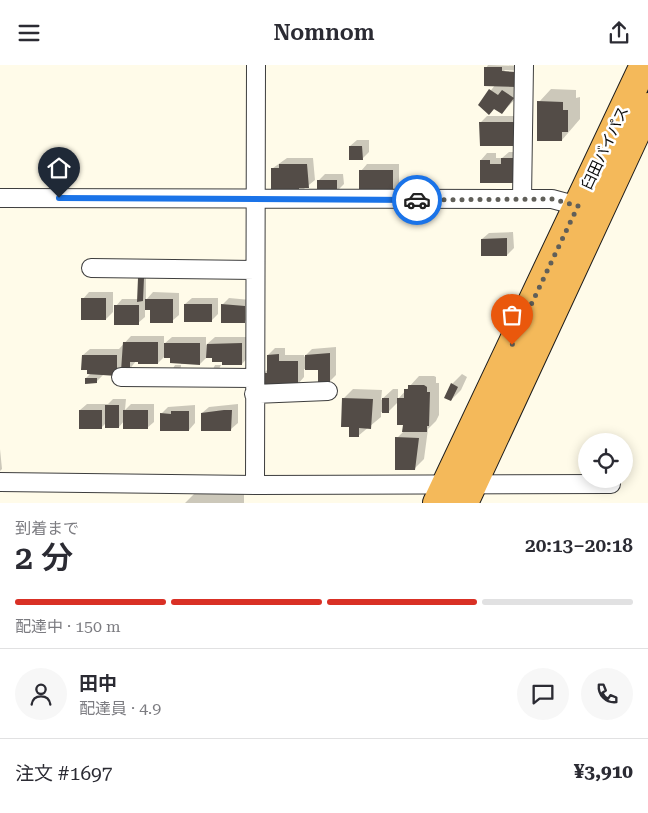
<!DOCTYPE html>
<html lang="ja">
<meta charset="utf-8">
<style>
:root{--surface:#fff;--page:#f7f7f7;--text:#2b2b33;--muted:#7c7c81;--line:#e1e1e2;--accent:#d93025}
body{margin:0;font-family:"Roboto Serif","Noto Sans JP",serif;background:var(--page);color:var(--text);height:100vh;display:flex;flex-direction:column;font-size:19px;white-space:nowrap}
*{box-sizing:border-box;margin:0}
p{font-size:16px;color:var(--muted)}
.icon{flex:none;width:28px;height:28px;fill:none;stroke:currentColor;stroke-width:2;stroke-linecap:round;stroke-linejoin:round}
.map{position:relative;height:438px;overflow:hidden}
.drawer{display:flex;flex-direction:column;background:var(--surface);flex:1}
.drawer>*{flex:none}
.tools{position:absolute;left:578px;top:368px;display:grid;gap:10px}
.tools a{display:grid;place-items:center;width:55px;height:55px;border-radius:50%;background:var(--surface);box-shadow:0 2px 12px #0003;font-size:25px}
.pin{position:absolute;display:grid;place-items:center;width:42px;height:42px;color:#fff;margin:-51px -21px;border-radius:50% 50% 50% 0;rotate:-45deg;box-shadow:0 0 5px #0007}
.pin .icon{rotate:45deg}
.courier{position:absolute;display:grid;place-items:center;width:50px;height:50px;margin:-25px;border:4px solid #1a73e8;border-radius:50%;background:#fff;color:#222;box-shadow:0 1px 6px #0007}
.headline em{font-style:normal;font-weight:600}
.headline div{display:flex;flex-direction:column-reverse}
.headline{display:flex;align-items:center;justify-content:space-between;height:85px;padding:0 15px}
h1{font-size:32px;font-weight:600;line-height:38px}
.bar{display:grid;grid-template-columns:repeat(4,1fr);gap:8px 5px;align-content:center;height:60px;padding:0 15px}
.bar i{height:6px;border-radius:4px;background:var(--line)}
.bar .selected{background:var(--accent)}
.bar p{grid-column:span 4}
.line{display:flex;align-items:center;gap:12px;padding:0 15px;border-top:1px solid var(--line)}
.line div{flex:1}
.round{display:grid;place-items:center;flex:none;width:52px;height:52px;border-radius:26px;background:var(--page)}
header{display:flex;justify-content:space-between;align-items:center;height:65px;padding:0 15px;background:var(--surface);font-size:22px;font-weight:600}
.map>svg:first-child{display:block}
</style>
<header><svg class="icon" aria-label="menu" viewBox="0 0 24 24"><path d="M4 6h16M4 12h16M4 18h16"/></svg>Nomnom<svg class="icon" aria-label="share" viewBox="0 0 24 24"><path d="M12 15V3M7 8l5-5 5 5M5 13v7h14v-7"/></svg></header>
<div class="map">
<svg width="648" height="438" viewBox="0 0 648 438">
<rect width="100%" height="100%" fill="#fffbe9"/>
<path fill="#0003" d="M488,0L523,1V6L504,5L507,8H523L518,31L502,48L495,43L480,40L495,20L486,3Z
M551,24L576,25V33L580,32V54L562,75L539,37Z
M487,51H523V73L481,57Z
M357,75H369V87L362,94L350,81Z
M509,87H525L518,117L481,95L487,88H496V93H502Z
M287,93H313L315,115L299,128L273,103Z
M367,99H399V122L392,128L361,106Z
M325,109H343L344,119L337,126L318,116Z
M513,167L514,183L507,190L482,174L489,168Z
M142,210H146V235L153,227L179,228V250L172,256L151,244H145V252L138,258L116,241L122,234H139V213Z
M89,227H113V247L106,254L83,234Z
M192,233H218V249L211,256L185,239Z
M229,233L251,235V250L244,257L222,240Z
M131,271H164V279L172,272H206V280L215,272H248V292L242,299L207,292L200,299H181V302L178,305H172L175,300H181V296L172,292H164L158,298L136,296L129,305L103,310L96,317L86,313L91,308L83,290L90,284H119Z
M336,282V310L330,316L320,304H304V312L298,319L264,308L268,304V290L275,283H285V290H304V292L312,284Z
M215,300H221L218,306H212Z
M462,309L467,312L461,325L451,335L452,319Z
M419,311H434L436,312V318H439V350L436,356L428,364L424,394L414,404L397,373L404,366L399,336L388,347H381V352L358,371L350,361L343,334L353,324L382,325L381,335L393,324H398V334Z
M113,334H126L125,345L131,339H154V357L147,363L124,356L119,362L106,358L101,363L80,345L87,339H108Z
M238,339V358L231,364L202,348L209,342Z
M195,340V358L189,365L161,349L168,342Z
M0,384L2,404L0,406Z
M196,427H244V438H185Z"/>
<path fill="#534c47" d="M484,2H502V6L517,7V22L484,21Z
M489,24L498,30L502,25L514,33L502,49L494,44L489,50L478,40Z
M537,36L563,37V45H568V67H562V76H537Z
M479,57H517V81H480Z
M349,81H362L363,95H349Z
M501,93H519V118H480V95H490V99H501Z
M279,99H307L309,123H299V129H271V103H279Z
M359,105H393V130L359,129Z
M317,115H337V127H317Z
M507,173V191H481V174Z
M138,213H144L143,236L137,237Z
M81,233H106V255H81Z
M145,234H173V258H150V245H145Z
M184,239H212V257H184Z
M221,239L245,241V258H221Z
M114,240H139V260H114Z
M123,277H158V299H138V297H130V306H121Z
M164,278H200V300L170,298V293H164Z
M242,278V300H222V297H212V293H206L207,279Z
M330,288V318H318V305H305V290Z
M279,289V296H298V320H263V308H267V290Z
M82,290H117V311L87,309V305H81Z
M85,313H97V318L85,319Z
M451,318L458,322L451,336L444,333Z
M408,320H424L427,322V327H430L429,361H427V367H402L403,360H397V333H404V324H408Z
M342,333L373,334L371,364L359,363V372H349V362H341Z
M382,333H389V348H382Z
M105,340H119V363H105Z
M79,345H102V364H79Z
M123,345H148V364H123Z
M224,345H232L231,366H201V348Z
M171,346H189V366H160V348L171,349Z
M395,372L419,373L415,405H395Z"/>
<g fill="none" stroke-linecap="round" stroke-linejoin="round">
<defs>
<path id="minor" d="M0,133L552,134L578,141
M522,134L524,0
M91,203L255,205
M121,312L254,313
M254,329L328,326
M0,417L255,420L611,419
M255,420L256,0"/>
<path id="trunk" d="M437,438L644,0
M464,438L648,42"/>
</defs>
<use href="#minor" stroke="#3e3e3e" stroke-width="20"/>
<use href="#trunk" stroke="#1c1c1c" stroke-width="30"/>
<use href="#minor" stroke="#fff" stroke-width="18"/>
<use href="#trunk" stroke="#f4b95a" stroke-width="28"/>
</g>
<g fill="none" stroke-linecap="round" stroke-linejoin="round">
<path stroke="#605f59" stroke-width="5" stroke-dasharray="0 9" d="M417,135L552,134L578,141L512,280"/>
<path stroke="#1a73e8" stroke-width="6" d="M59,133L417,135"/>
</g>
<g text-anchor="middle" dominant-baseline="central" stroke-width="5" stroke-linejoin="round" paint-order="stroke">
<g font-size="15" fill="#0b0b0b" stroke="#fff">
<text transform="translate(605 83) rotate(-65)">臼田バイパス</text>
</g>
</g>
</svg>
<div class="tools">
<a><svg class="icon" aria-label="locate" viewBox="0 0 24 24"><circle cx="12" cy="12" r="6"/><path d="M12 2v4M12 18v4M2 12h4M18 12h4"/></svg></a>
</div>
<div class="pin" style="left:512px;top:280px;background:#ea580c"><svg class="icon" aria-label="bag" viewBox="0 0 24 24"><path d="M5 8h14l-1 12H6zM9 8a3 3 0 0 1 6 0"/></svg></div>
<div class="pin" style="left:59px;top:133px;background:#1f2937"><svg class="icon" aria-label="home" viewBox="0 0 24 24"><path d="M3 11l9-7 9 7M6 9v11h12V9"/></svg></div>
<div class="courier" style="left:417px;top:135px"><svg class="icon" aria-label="car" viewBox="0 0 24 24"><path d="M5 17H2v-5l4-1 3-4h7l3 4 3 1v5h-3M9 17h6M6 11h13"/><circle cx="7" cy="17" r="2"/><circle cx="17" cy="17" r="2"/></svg></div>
</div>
<section class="drawer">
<div class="headline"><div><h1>2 分</h1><p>到着まで</p></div><em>20:13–20:18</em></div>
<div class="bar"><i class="selected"></i><i class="selected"></i><i class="selected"></i><i></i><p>配達中 · 150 m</p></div>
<div class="line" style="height:90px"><a class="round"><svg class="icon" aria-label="person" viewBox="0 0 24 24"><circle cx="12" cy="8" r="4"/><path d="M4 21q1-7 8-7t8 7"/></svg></a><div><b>田中</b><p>配達員 · 4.9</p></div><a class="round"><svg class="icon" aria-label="chat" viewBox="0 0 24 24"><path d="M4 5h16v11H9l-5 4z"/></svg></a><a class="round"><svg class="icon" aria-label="phone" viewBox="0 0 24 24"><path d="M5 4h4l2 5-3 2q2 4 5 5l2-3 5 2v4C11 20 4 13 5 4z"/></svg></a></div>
<div class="line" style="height:65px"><div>注文 #1697</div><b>¥3,910</b></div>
</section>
